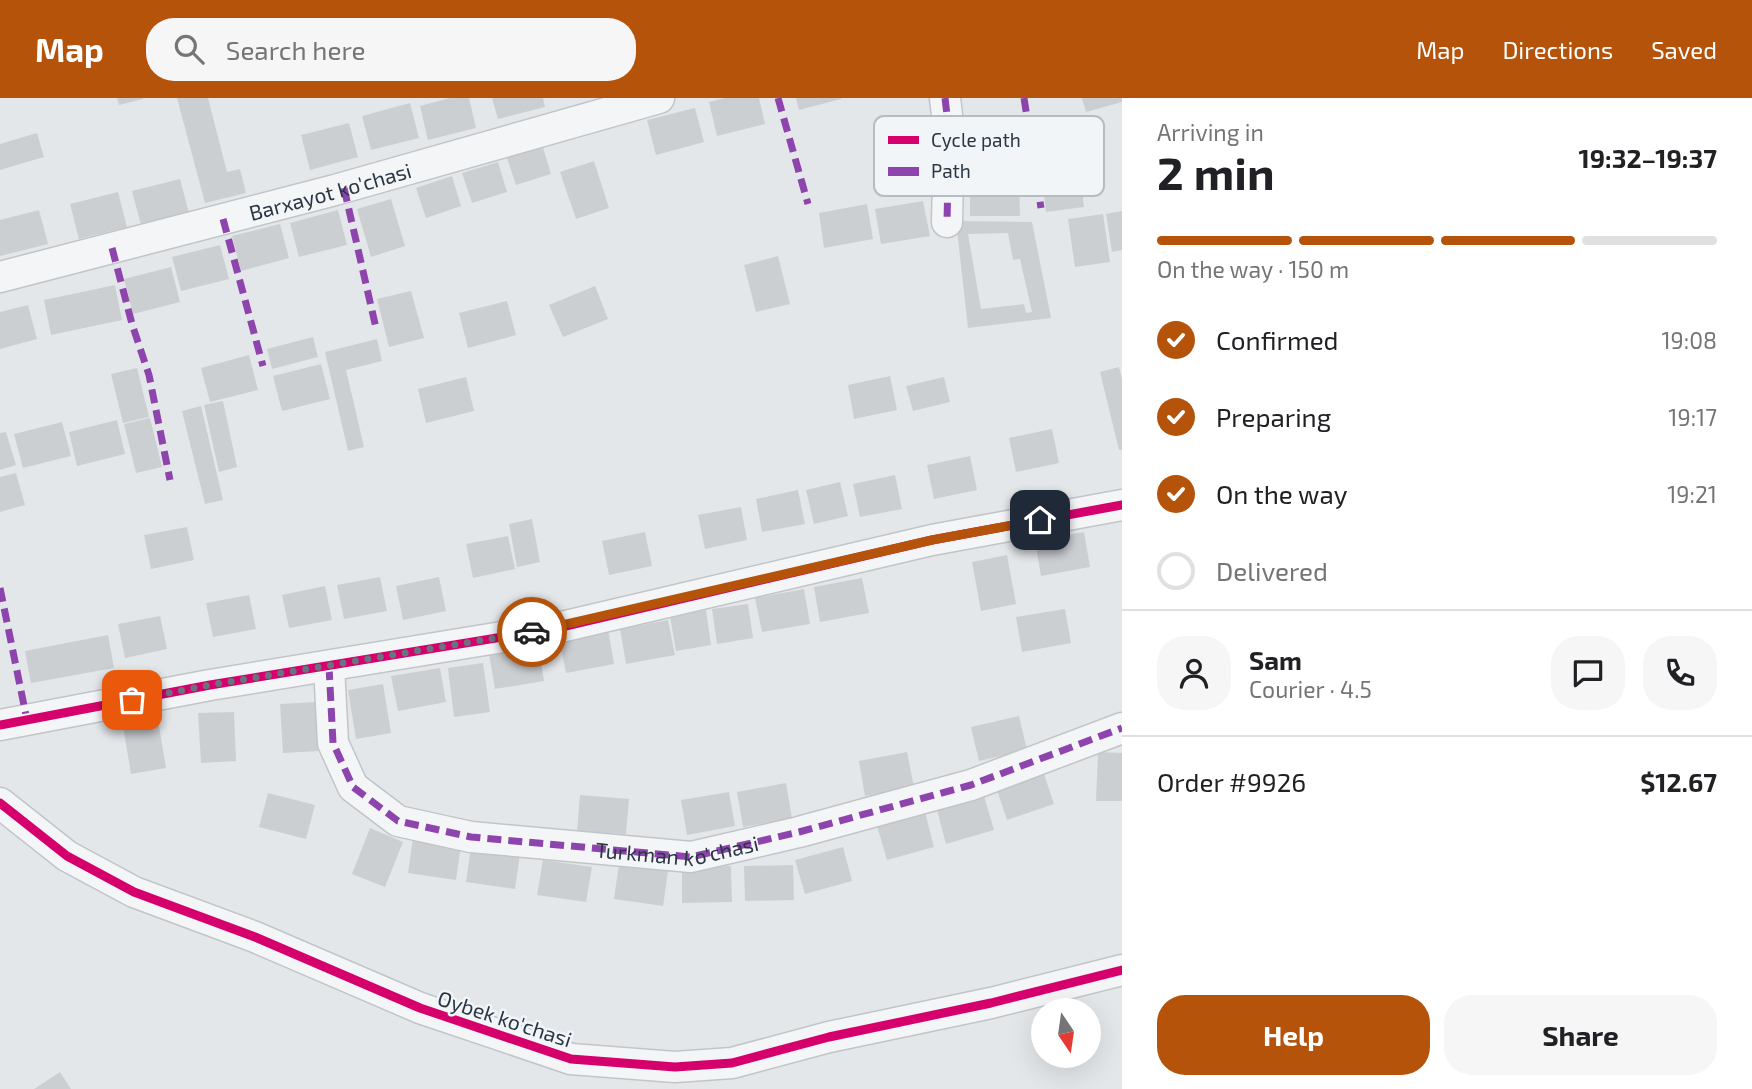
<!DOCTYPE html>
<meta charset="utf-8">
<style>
:root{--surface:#fff;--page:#f6f6f6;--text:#202124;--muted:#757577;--line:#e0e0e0;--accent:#b45309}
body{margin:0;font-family:"Exo 2",sans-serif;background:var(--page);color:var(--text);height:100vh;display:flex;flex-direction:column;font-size:26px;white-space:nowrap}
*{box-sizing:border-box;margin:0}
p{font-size:23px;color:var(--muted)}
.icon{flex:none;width:38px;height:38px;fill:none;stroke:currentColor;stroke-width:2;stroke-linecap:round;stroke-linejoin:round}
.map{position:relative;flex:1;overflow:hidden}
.side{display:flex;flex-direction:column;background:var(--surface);width:630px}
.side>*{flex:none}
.needle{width:46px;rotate:167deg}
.buttons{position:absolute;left:1031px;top:900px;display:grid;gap:14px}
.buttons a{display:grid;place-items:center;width:70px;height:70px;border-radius:50%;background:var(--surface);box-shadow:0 7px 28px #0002;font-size:35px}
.pin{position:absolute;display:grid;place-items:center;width:60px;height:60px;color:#fff;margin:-30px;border-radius:14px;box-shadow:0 4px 10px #0006}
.courier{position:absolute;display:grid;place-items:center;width:70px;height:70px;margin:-35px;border:5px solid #b45309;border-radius:50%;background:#fff;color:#222;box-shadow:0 2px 9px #0007}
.overview em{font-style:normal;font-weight:700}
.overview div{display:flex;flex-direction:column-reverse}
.overview{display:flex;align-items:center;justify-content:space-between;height:119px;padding:0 35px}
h1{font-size:46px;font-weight:700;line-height:52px}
.bar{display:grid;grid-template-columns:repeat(4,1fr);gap:10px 7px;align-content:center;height:84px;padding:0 35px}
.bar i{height:9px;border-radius:5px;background:var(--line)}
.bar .active{background:var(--accent)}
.bar p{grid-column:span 4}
.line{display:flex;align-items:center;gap:18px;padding:0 35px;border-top:2px solid var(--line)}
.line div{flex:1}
.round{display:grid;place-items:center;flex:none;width:74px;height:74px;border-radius:28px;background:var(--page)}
ol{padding:0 35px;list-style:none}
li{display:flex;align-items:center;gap:21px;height:77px}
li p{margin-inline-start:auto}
li .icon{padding:7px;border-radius:50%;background:var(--accent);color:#fff;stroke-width:4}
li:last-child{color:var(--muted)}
li i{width:38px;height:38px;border:4px solid var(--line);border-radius:50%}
.action{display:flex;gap:14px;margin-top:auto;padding:14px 35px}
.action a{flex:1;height:80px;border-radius:28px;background:var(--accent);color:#fff;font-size:28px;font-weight:700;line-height:80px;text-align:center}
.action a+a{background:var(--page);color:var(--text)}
header{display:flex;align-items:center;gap:42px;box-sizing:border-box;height:98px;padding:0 35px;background:var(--accent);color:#fff}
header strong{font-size:33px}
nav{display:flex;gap:38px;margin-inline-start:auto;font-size:24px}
.search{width:490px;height:63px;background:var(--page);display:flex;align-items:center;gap:18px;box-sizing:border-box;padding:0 24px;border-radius:28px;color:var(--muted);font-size:26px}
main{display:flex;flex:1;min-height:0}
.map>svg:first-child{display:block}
</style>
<header>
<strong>Map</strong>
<div class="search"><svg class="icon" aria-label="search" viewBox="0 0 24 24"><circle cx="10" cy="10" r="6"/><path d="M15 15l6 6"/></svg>Search here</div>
<nav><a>Map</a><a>Directions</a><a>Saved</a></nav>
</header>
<main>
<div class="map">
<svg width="1122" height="991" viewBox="0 0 1122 991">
<rect width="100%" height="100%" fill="#e4e7e9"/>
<path fill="#cccfd2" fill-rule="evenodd" d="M117,0H143V1L119,7Z
M177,0H208L227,74L240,71L246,95L205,105Z
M450,0H469L476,30L428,42L420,8Z
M492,0H543L545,9L498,21Z
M725,0H759L765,26L717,38L709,4Z
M796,0H841V1L799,12Z
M1082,0H1122V4L1086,14Z
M410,5L419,40L371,52L362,18Z
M695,10L704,44L656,57L647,22Z
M349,25L358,59L310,72L301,37Z
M37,35L44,59L0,72V46Z
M542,46L551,76L516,87L506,57Z
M594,63L609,110L576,121L560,74Z
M498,64L507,94L472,105L462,75Z
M452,78L461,108L426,120L416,90Z
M180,81L189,115L141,127L132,93Z
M1019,82L1020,118H970V83Z
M1081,83L1084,109L1046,114L1043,88Z
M118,94L127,129L79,141L70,106Z
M391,101L405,148L371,159L357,111Z
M923,103L930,138L881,146L875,111Z
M867,106L873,141L824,150L819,115Z
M39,112L48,146L0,158V122Z
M338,112L347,147L299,159L290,125Z
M1122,113V152L1112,154L1106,116Z
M1103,116L1110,164L1075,169L1068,121Z
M956,123L1032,124L1051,220L968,230ZM1008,135L1013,162L1020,161L1032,214L1026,215L1024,206L981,211L968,136Z
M280,126L289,160L241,173L232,138Z
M220,147L229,181L181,193L172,159Z
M778,158L790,206L756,214L744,167Z
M171,169L180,204L133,216L124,181Z
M115,187L122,222L51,237L44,202Z
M595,188L608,221L563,239L549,207Z
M411,193L424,240L389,249L377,201Z
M507,203L516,237L468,250L459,215Z
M28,207L37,241L0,251V214Z
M313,239L318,259L272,271L267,251Z
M377,241L382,263L346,272L364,349L348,353L325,254Z
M249,257L258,292L210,304L201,270Z
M321,266L330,301L282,313L273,278Z
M1119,269L1122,281V352H1119L1100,274Z
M137,270L149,319L123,325L111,276Z
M890,278L897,312L854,321L848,287Z
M466,279L474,313L426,325L418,291Z
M944,279L950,304L913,313L906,288Z
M223,303L237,369L219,374L204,307Z
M201,308L223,402L205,406L182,313Z
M150,320L162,369L136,375L124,326Z
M117,322L125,356L77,368L69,334Z
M62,324L71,358L23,370L14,336Z
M1052,331L1059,365L1016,374L1009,340Z
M6,334L16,367L0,372V335Z
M970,358L977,392L934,401L927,367Z
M16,375L25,407L0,414V379Z
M895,377L902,411L860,419L853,386Z
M840,384L848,418L814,426L806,392Z
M798,392L805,426L762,434L756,401Z
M741,409L747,442L705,451L698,417Z
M532,421L540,464L517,469L509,426Z
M187,429L194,462L151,471L144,437Z
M645,434L652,468L609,477L602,443Z
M1084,434L1090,469L1041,478L1035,443Z
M508,438L515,471L473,480L466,446Z
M1007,457L1016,506L981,513L972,464Z
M380,479L387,513L344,521L337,487Z
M439,479L446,513L403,522L396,488Z
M862,480L869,515L820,524L814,489Z
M325,488L332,522L289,530L282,497Z
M804,491L810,526L762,534L755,500Z
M249,497L256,531L213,539L206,505Z
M748,506L753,540L717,546L712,511Z
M1065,511L1071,545L1022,554L1016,519Z
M706,512L711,547L676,553L670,518Z
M160,518L167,551L125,560L118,526Z
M668,522L675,557L626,566L620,531Z
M608,531L614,566L566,575L559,540Z
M108,537L114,570L31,585L25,553Z
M538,547L544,583L495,591L489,556Z
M483,565L490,614L454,619L448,570Z
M440,570L446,604L398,613L391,578Z
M383,586L391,635L356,641L348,592Z
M316,604L318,653L283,655L280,606Z
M234,614L236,663L201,665L198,615Z
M1019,618L1027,652L979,663L971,629Z
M158,622L166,670L131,676L123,628Z
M907,654L914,689L865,698L859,663Z
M1098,654L1122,655V703H1096Z
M1043,673L1054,706L1007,722L996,689Z
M786,685L792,720L743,729L737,694Z
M729,694L735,728L687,737L681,702Z
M268,695L315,707L306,741L259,729Z
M580,697L629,701L626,736L577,733Z
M984,698L994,732L946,746L937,712Z
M925,714L934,749L887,762L877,728Z
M370,730L403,744L385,789L352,776Z
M413,740L461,747L456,782L408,775Z
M471,749L520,756L515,791L466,784Z
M843,749L852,783L805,796L795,762Z
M543,762L592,769L586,804L537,797Z
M619,766L668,773L663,808L614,801Z
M793,767L794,802L745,803L744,768Z
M731,768L732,804L682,805V770Z
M60,974L71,991H34Z"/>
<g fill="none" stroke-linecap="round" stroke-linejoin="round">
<defs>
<g id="minor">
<path d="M945,0L949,34L947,124"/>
<path id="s1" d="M0,179L335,92L659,0"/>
<path id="s2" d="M329,568L333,645L353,689L398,723L471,739L691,759L799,734L971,687L1122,630"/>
<path d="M0,627L210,587L557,530L932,442L1122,407"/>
<path d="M0,705L67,758L134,794L255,839L420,910L571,961L675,969L732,965L829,939L991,905L1122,872"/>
</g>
</defs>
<use href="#minor" stroke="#c2c5c7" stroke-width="33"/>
<use href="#minor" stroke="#f3f5f6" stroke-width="30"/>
<path stroke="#8e44ad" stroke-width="7" stroke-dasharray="14 7" stroke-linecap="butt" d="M778,0L808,106
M945,0L949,34L947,124
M1024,0L1041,110
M344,90L376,230
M223,121L263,268
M112,150L132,226L149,277L170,382
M0,490L27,622
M329,568L333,645L353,689L398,723L471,739L691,759L799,734L971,687L1122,630"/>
<defs>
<path id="cycleway" d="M0,627L210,587L557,530L932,442L1122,407
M0,705L67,758L134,794L255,839L420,910L571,961L675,969L732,965L829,939L991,905L1122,872"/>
</defs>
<use href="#cycleway" stroke="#f2f5f8" stroke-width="13"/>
<use href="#cycleway" stroke="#d6006c" stroke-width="9"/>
</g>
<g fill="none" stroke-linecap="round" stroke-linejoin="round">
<path stroke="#6a747e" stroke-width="7" stroke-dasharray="0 12.6" d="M132,602L210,587L532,534"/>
<path stroke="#b45309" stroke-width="9" d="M532,534L932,442L1040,422"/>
</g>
<g text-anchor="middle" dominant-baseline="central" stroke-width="5" stroke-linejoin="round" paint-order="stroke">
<g font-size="21" fill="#293644" stroke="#f2f5f8">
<text stroke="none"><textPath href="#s1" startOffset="341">Barxayot ko'chasi</textPath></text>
<text stroke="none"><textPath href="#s2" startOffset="464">Turkman ko'chasi</textPath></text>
<text transform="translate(505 920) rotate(18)">Oybek ko'chasi</text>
</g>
</g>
<rect x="874" y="18" width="230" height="80" rx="10" fill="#f2f5f8" stroke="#b6bcc2" stroke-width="2"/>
<rect x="888" y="38" width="31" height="8" fill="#d6006c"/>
<rect x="888" y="69" width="31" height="9" fill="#8e44ad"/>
<g font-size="19" fill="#293644">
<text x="931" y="49">Cycle path</text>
<text x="931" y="80">Path</text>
</g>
</svg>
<div class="buttons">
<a><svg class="needle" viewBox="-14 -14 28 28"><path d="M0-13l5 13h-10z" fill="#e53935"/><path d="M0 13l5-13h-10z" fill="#757577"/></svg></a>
</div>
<div class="pin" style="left:132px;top:602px;background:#ea580c"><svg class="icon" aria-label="bag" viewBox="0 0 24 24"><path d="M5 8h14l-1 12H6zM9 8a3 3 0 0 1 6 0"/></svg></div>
<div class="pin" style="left:1040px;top:422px;background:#1f2937"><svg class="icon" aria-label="home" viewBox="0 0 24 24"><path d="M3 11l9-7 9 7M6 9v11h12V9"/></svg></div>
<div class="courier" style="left:532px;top:534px"><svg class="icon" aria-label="car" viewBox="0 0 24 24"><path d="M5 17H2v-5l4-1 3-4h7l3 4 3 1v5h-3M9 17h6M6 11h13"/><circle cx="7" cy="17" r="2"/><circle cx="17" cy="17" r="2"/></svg></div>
</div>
<section class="side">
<div class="overview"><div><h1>2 min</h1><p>Arriving in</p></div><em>19:32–19:37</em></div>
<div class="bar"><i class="active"></i><i class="active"></i><i class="active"></i><i></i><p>On the way · 150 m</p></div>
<ol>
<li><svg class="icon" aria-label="check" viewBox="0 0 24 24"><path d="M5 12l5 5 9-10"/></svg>Confirmed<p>19:08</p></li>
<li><svg class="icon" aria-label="check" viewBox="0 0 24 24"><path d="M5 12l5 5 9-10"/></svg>Preparing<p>19:17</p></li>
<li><svg class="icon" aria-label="check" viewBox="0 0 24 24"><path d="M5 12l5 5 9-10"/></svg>On the way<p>19:21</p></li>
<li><i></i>Delivered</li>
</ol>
<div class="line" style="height:126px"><a class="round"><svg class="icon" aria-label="person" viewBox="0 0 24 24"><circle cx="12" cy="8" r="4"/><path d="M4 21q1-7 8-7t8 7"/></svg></a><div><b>Sam</b><p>Courier · 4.5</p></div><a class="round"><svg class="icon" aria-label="chat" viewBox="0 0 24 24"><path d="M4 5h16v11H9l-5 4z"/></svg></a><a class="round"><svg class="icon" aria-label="phone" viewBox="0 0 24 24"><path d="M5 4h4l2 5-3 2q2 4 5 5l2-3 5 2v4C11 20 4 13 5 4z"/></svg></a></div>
<div class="line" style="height:91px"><div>Order #9926</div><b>$12.67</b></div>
<div class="action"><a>Help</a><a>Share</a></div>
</section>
</main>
